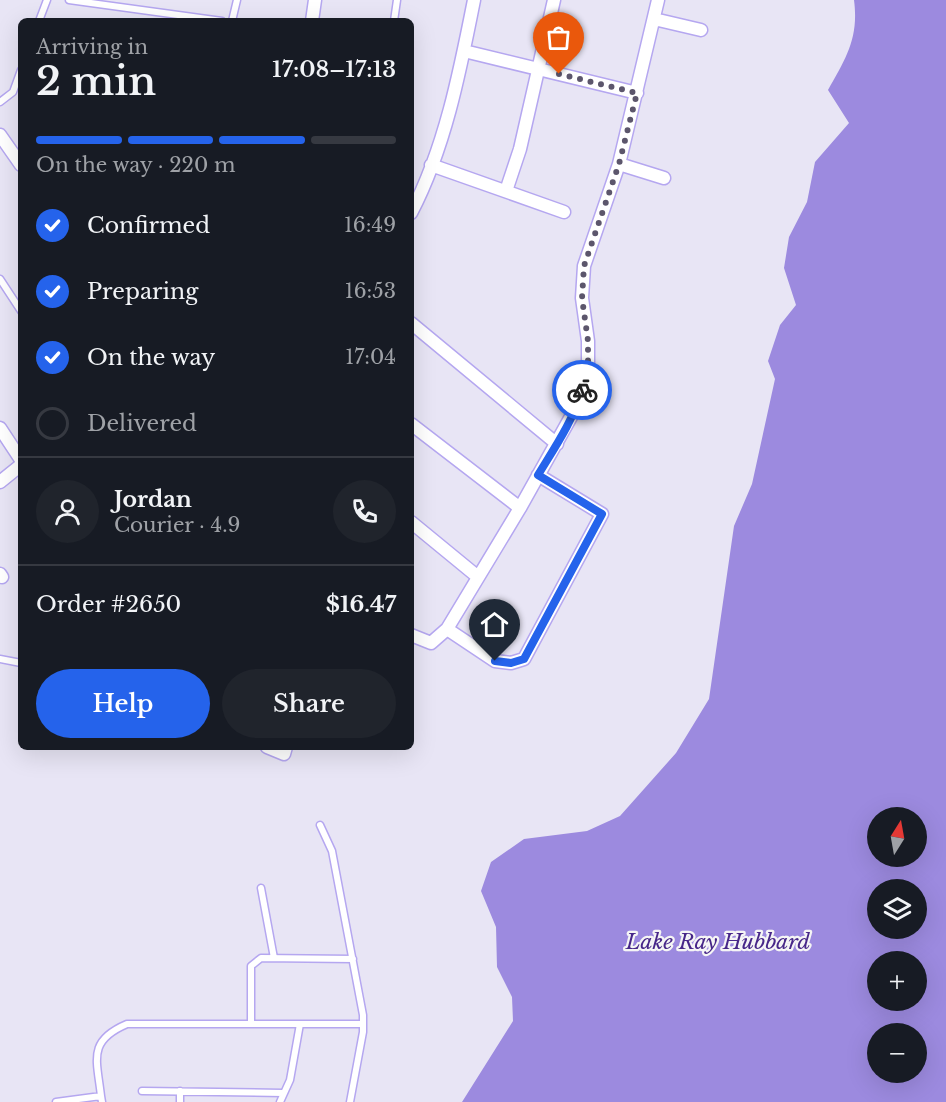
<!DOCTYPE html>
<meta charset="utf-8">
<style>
:root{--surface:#171b24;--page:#20242c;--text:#f1f3f6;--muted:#9ea1a6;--line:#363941;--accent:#2563eb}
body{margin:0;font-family:"Libre Baskerville",serif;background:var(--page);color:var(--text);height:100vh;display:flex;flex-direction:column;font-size:22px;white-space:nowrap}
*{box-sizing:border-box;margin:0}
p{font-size:20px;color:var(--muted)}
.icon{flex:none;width:33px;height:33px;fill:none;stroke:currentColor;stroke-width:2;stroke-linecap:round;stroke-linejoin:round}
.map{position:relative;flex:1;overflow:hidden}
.side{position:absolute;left:18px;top:18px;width:396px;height:732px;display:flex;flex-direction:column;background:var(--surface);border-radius:9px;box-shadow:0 6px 24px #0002}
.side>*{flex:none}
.needle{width:39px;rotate:11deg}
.tools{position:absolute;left:867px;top:807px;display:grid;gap:12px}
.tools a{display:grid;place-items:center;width:60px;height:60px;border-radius:50%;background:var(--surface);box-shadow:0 6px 24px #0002;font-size:30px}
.pin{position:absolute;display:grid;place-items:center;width:51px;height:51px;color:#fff;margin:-62px -26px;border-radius:50% 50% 50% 0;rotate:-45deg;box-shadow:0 0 6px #0007}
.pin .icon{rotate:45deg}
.courier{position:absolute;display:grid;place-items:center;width:60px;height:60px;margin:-30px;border:4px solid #2563eb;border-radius:50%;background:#fff;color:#222;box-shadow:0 2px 8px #0007}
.summary em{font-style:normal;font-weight:600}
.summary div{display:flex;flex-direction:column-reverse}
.summary{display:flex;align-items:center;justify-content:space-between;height:102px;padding:0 18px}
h1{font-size:39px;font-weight:600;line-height:45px}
.bar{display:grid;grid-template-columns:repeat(4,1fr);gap:9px 6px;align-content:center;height:72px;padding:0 18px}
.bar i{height:8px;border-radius:4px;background:var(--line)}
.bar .selected{background:var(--accent)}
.bar p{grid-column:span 4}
.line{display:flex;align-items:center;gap:15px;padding:0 18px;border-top:2px solid var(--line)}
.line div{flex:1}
.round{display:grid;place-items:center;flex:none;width:63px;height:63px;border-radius:32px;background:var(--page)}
ol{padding:0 18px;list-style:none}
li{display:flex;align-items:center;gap:18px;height:66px}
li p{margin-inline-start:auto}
li .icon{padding:6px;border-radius:50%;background:var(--accent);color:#fff;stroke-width:4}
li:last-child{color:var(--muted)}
li i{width:33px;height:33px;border:3px solid var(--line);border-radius:50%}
.primary-button{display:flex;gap:12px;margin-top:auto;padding:12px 18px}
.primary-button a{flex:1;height:69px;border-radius:36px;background:var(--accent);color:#fff;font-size:24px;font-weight:600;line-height:69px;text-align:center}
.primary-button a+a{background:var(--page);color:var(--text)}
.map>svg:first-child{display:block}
</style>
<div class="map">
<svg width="946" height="1102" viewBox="0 0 946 1102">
<rect width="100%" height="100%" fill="#e8e5f5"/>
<path fill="#9c8adf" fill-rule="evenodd" d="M854,0H946V1102H462L513,1021L512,997L497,967L496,927L481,891L491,862L524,839L587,831L620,816L676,753L709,699L734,526L752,484L775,379L768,361L780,325L796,305L784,268L789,237L807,202L815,162L849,123L828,90C846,58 859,38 854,0ZM878,818H916V856H878ZM878,890H916V928H878ZM878,962H916V1000H878ZM878,1034H916V1072H878Z"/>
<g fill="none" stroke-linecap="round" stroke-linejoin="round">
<defs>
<path id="lane" d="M69,0L222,21
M39,21L47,0
M232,21L237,0
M394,21L397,0
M0,102L13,92L21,70
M0,279L21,311
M0,659L21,663
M320,825L332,851L363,1015V1032L350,1102
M261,888L274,958
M251,1024V966L261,958L353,959
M142,1091L283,1093
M101,1096C97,1060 87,1041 127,1024H363
M56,1102L101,1096L102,1102
M180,1102V1091
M280,1102L290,1080L300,1024"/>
<path id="street" d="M654,19L701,30
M312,21L315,0
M464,51L637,93
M0,135L21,165
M619,164L664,178
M431,165L564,212
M506,191L520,149L554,0
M411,213C445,148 460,71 474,0
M411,323L557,444
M411,424L520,508
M0,428L21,460
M0,482L21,465
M411,522L478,577
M0,574L2,577
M447,629L495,661L511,663L524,659L602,514L538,475
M411,635L431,643L447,629L520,508L577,406L588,362V341L582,298L584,266L619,164L658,0
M267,747L284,754L286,747"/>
</defs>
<use href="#lane" stroke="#b5a7f0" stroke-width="9"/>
<use href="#street" stroke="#b5a7f0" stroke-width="15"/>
<use href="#lane" stroke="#fff" stroke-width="6"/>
<use href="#street" stroke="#fff" stroke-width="12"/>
</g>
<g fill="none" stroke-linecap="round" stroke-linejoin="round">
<path stroke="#5c566c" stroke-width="6" stroke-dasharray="0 10.8" d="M559,74L637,93L619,164L584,266L582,298L588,341V362L582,390"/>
<path stroke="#2563eb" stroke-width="8" d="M495,661L511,663L524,659L602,514L538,475C555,447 573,421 582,390"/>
</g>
<g text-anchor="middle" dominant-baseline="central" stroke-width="4.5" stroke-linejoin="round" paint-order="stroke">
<g font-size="21" font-style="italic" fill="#472789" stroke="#f5f5f5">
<text x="718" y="942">Lake Ray Hubbard</text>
</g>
</g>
</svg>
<div class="tools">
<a><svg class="needle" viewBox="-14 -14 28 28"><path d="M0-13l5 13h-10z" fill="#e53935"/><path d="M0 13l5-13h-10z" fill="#9ea1a6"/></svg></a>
<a><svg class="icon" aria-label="layers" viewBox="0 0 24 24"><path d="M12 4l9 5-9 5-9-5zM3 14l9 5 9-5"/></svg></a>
<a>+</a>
<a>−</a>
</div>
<div class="pin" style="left:559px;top:74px;background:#ea580c"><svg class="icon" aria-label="bag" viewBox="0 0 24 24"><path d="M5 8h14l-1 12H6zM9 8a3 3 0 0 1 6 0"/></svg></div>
<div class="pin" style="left:495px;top:661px;background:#1f2937"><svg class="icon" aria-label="home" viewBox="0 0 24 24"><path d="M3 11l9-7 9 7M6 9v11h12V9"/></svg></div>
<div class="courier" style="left:582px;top:390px"><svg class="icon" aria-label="bike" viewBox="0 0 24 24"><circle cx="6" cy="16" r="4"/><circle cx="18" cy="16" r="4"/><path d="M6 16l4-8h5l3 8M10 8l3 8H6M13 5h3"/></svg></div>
<section class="side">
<div class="summary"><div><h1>2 min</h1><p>Arriving in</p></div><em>17:08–17:13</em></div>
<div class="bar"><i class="selected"></i><i class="selected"></i><i class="selected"></i><i></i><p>On the way · 220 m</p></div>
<ol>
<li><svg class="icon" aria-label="check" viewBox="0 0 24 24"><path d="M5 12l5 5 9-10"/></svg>Confirmed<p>16:49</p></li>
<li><svg class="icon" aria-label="check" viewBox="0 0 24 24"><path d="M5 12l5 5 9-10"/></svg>Preparing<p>16:53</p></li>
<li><svg class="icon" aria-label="check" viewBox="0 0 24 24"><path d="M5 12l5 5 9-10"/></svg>On the way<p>17:04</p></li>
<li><i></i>Delivered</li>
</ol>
<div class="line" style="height:108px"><a class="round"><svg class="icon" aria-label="person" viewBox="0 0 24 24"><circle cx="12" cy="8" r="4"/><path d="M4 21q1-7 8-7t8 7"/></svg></a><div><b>Jordan</b><p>Courier · 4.9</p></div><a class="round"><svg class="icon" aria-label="phone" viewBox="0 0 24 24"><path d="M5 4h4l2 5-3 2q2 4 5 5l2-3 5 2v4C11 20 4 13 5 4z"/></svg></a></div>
<div class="line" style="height:78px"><div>Order #2650</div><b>$16.47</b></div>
<div class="primary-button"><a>Help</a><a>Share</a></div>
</section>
</div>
